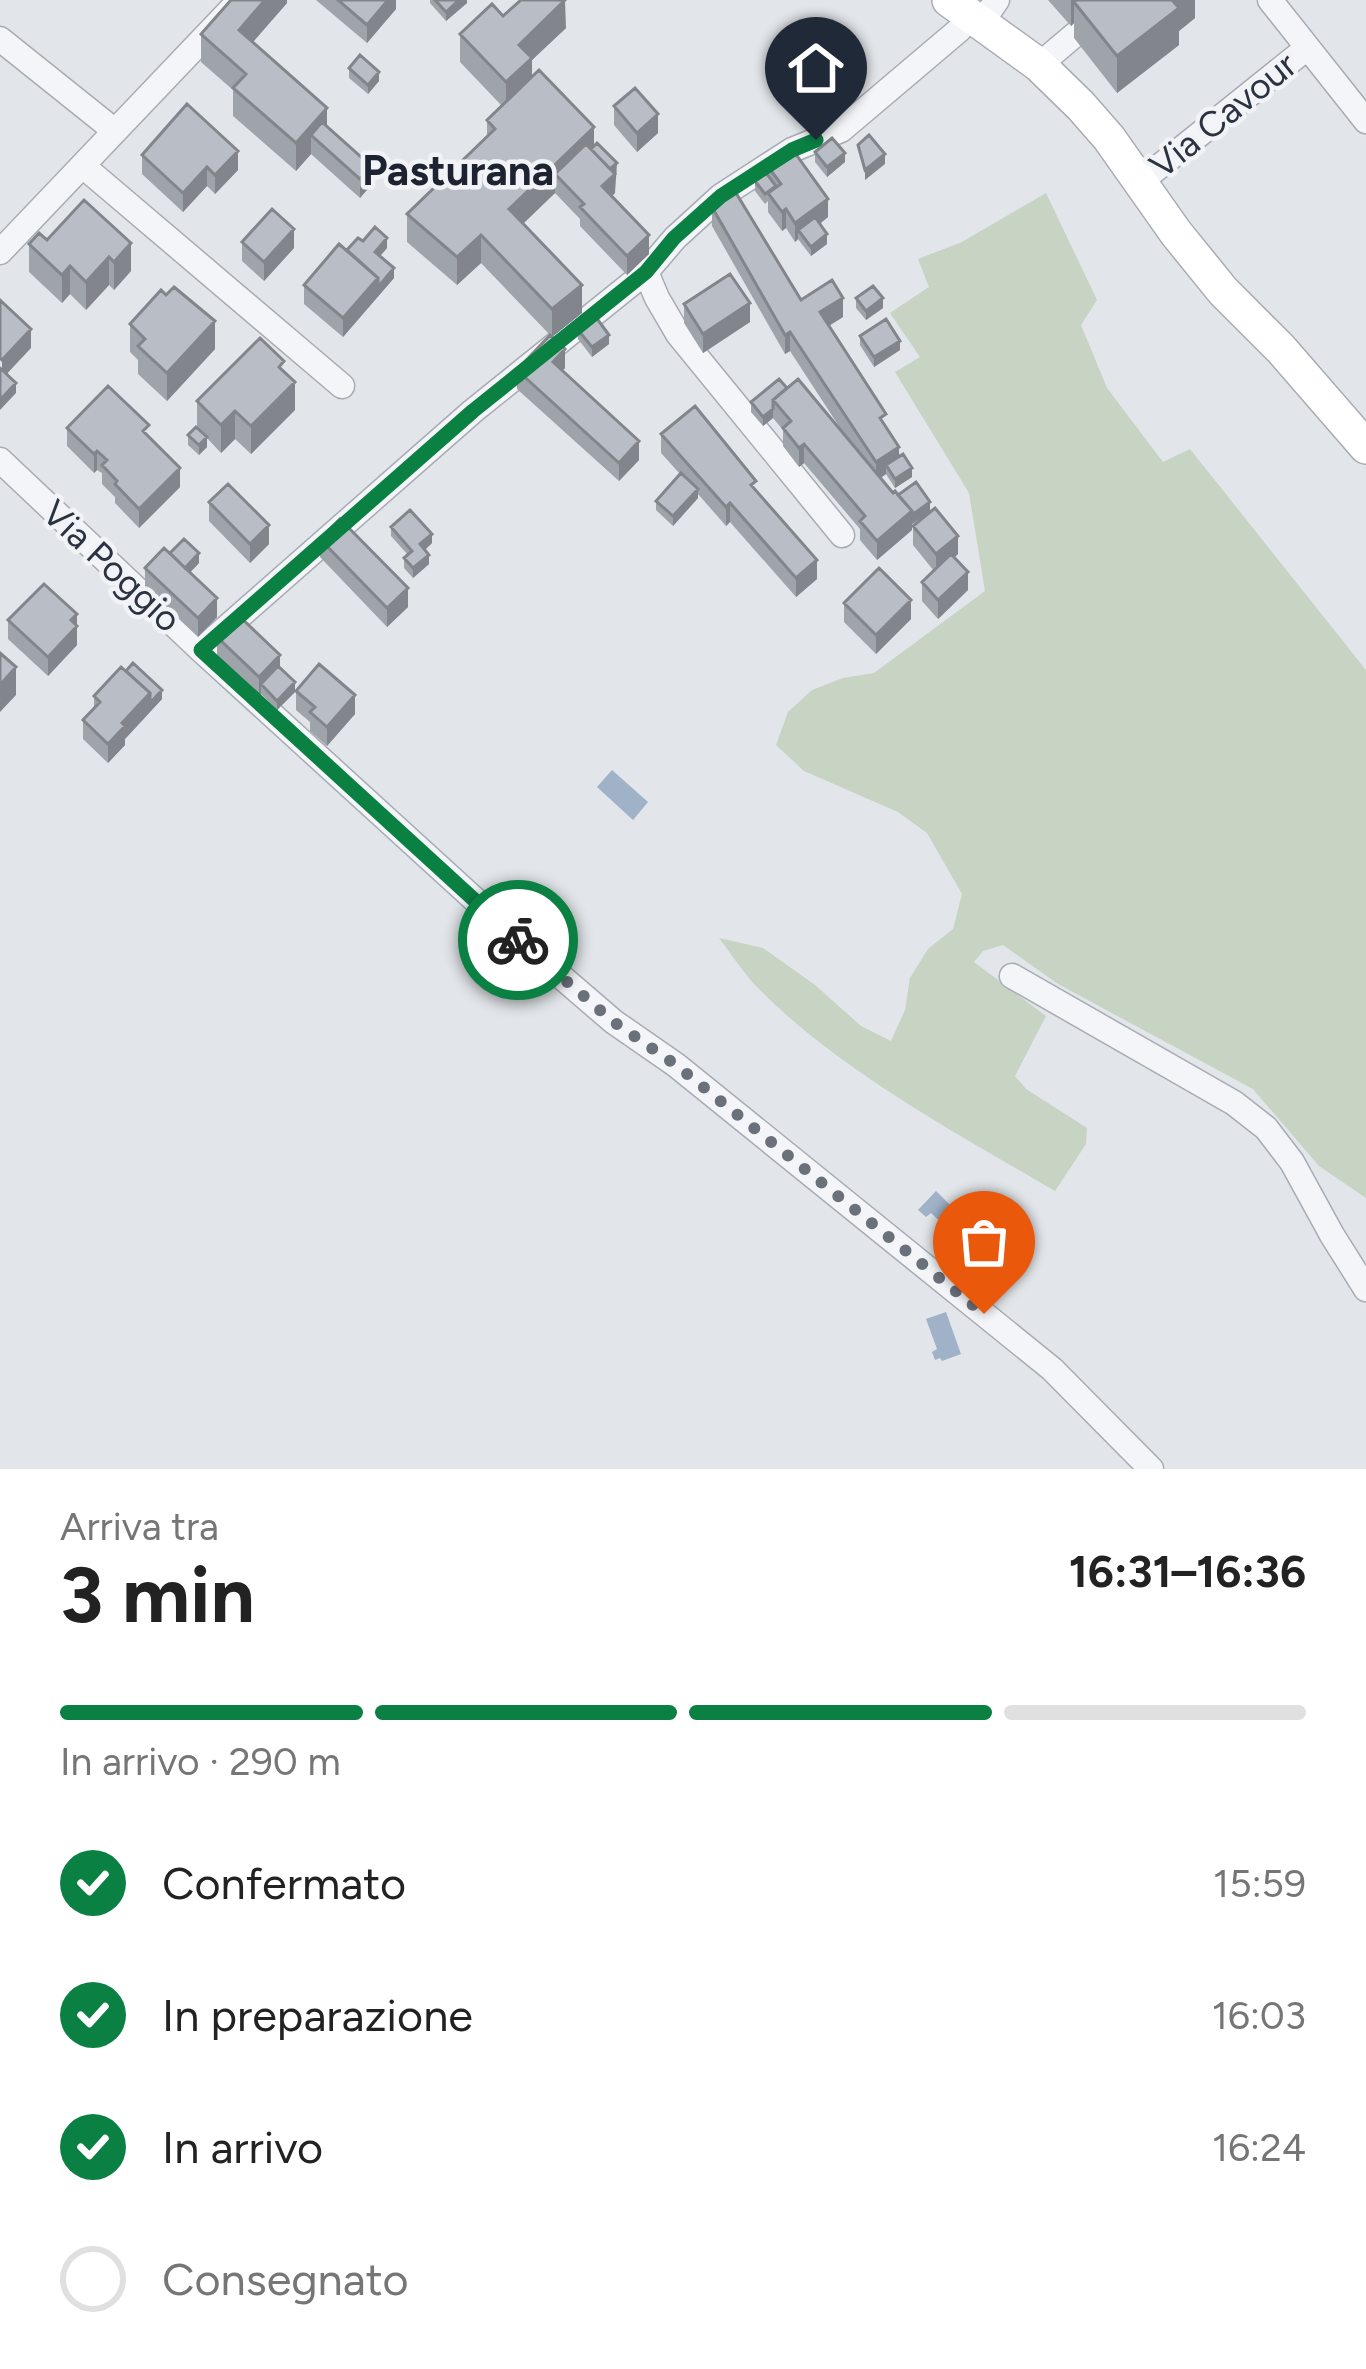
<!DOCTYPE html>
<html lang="it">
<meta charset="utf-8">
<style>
:root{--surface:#fff;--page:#f6f6f6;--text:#222;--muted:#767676;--line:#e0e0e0;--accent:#0b8043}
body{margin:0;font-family:Figtree,sans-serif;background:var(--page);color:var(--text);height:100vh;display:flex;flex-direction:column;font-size:45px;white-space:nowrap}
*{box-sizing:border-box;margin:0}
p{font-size:39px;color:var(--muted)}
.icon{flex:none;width:66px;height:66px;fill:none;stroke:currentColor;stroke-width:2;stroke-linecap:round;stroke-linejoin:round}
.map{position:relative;height:1469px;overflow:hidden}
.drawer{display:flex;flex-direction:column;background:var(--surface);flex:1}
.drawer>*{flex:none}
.pin{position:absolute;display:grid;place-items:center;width:102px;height:102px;color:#fff;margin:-123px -51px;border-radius:50% 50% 50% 0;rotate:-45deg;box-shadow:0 0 12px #0007}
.pin .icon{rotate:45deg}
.courier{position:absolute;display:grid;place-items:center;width:120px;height:120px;margin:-60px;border:9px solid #0b8043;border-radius:50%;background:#fff;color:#222;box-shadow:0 3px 15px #0007}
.head em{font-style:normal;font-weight:700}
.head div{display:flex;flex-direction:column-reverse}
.head{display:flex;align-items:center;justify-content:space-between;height:204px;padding:0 60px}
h1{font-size:78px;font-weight:700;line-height:90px}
.bar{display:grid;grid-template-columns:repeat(4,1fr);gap:18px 12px;align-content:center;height:144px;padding:0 60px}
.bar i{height:15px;border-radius:9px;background:var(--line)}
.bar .active{background:var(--accent)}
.bar p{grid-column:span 4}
ol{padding:0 60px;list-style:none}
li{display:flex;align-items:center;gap:36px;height:132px}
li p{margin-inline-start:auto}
li .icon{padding:12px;border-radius:50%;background:var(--accent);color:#fff;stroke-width:4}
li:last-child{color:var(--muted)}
li i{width:66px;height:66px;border:6px solid var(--line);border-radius:50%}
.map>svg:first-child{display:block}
</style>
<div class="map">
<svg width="1366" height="1469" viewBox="0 0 1366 1469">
<rect width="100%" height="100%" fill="#e2e5e9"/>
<path fill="#c7d3c3" d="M1046,193L1097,300L1081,325L1107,388L1163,462L1190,449L1366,670V1198L1319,1166L1253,1089L1058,984L1003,945L983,951L974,962L1046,1016L1015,1076L1026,1089L1087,1128L1086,1144L1055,1191C956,1133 839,1070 759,989C744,974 732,955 719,938L763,948L815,985L861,1026L891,1041L905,1010L910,978L928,949L953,929L962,894L927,833L898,812L804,771L776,745L788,712L812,690L843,678L874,673L985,591L969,493L895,372L920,357L890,313L929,287L918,259L962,242Z"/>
<path fill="#9fb2c7" d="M612,770L648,802L633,820L597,787Z
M936,1191L964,1219L951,1232L931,1213L926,1217L918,1210Z
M946,1312L961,1354L942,1361L940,1358L935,1360L932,1352L937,1349L926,1319Z"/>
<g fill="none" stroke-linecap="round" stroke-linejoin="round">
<defs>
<path id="street" d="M1270,0L1366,121
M982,22L997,0
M0,39L115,131
M1039,65L1116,0
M83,166L342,386
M1140,182L1307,48
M0,252L240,0
M646,272L657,298L678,334L842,535
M0,460L201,650L529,949L614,1022L676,1065L1052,1369L1151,1469
M201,650L473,411L646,272L675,238L721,196L792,150L841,130L959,30L973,15
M1012,976L1234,1103L1266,1128L1292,1162L1332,1235L1366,1289"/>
<path id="secondary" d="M949,0L1039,65L1081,106L1109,138L1176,233L1223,291L1281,349L1366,447"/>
</defs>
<use href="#street" stroke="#a7acb3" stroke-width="27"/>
<use href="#secondary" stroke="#a7acb3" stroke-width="36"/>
<use href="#street" stroke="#f4f5f8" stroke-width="24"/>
<use href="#secondary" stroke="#fff" stroke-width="33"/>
</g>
<path fill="#9fa3aa" d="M287,0V3L253,42L327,127L371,185L360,198L311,154L296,171L233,116V90L201,62V34Z
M316,0H396V9L367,43Z
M430,0H467V3L446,21L430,3Z
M1048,0H1195V18L1179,31V45L1117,93L1074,38V23L1071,26Z
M566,28L532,60V77L617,172L615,174V193L612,196L649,254L627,275L580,226V219L555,193L523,224L582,313L552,337L565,368L562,371L639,460L619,481L517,389V370L551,336L481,263L457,285L407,242V214L487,137V120L502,106L460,62V34Z
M349,68L379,81L368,94L349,78Z
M614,106L658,133L637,152L614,125Z
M815,152L845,162L827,177L815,162Z
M142,155L238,170L215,194L207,186L183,212L142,174Z
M766,164L828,217L820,224L827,244L811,256L798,239L795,242L786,228L782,231L768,212V201L765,204L755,191V181L766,173Z
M84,200L131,271L114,290L109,285L86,310L70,294L62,303L29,272V244L47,240Z
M712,207L801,300L843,317L829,326L912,477L895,488L886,474L881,478L893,493L930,512L912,524V530L877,560L860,540V529L804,463L799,467L783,446V430L773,418L763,426L751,412V402L787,388L844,434L790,351L785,354L712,226Z
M363,241L387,248L380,256L394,278L343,337L304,304V285L347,250Z
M242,242L294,248L264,281L242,261Z
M856,298L883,308L866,320L856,308Z
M684,304L750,322L703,353L684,323Z
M130,324L215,349L167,401L138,374V360L130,352Z
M578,330L609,344L592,357L578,339Z
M860,336L900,350L874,367L860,345Z
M284,372L295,410L251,454L235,439L221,453L207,438V447L199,455L188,445V435L197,429V401Z
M67,428L149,437L180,487L139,528L115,503V497L102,484V473L97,470L94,473L67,446Z
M661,434L756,490L817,579L796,597L730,522L726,526L698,494V498L673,526L656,510V501L680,474L661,453Z
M209,502L269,544L250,563L209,521Z
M913,526L958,554L954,558L968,590L938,619L922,601V582L934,571L913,545Z
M391,527L432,543L425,550L429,564L413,578L404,568V558L408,555L391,536Z
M320,539L408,607L387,627L320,557Z
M170,553L199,563L190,572L217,617L198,637L145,587V568Z
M844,603L911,619L876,654L844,622Z
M77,614V645L48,676L8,639V620Z
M217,637L280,668L295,692L277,710L261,694L259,696L217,655Z
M296,691L355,714L327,746L310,731V722L296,710Z
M94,696L162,699L125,739V745L108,763L83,739V720L94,708Z"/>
<path fill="#82858b" d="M265,0H287V3L239,58V30Z
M388,0H396V9L367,43V25Z
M459,0H467V3L446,21V12Z
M565,0L566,28L532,60V86L506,110V82L519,45Z
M1071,0H1102L1074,2V23L1071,26Z
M1172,0H1195V18L1179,31V45L1117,93V56Z
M379,72V81L368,94V85Z
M327,108V136L311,135V154L296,171V143Z
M658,114V133L637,152V133Z
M594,127V155L555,174V193L509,237V209Z
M238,151V170L215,194V175Z
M845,153V162L827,177V167Z
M885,154V164L865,180V170Z
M617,163L615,193L602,205V186L606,174Z
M371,166V185L360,198V179Z
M207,167V186L183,212V193Z
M828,199V217L803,236L798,230V239L795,242V223Z
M786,209V228L782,231V212Z
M294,229V248L264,281V262Z
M827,234V244L811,256V247Z
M481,235V263L457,285V257Z
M649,235V254L627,275V256Z
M387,238V248L375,262V252Z
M131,243V271L114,290V262Z
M109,257V285L86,310V282Z
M70,266V294L62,303V275Z
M394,268V278L343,337V318L378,278Z
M582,285V313L552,337V309Z
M843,298V317L820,331V312Z
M883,298V308L866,320V311Z
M750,303V322L703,353V334Z
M215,321V349L167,401V373Z
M31,329V348L2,379V360Z
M790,332V351L785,354V335Z
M609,335V344L592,357V347Z
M900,341V350L874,367V357Z
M565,349V368L553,381V362Z
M295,382V410L251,454V426Z
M16,383V393L0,410V400Z
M773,409V418L763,426V417Z
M235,411V439L221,453V425Z
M207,437V447L199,455V445Z
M639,441V460L619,481V463Z
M804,444V463L799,467V448Z
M899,447V466L886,465V474L876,481V462Z
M97,451V470L94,473V454Z
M180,468V487L139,528V509Z
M912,468V477L895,488V479Z
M698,489V498L673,526V516Z
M930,502V512L912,524V530L877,560V541L912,511Z
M730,503V522L726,526V507Z
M269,525V544L250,563V544Z
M432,534V543L420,554V544Z
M958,536V554L936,573V554Z
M199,553V563L182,581V572Z
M429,555V564L413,578V568Z
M817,560V579L796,597V578Z
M968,572V590L938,619V600Z
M408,588V607L387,627V608Z
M217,598V617L198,637V618Z
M911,600V619L876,654V635Z
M77,614V645L48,676V657Z
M280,655V674L261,684V694L259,696V677Z
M16,667V695L0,712V685Z
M295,682V692L277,710V701Z
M162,690V699L125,739V745L108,763V744L122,723L150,693Z
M355,695V714L327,746V727Z"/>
<path fill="#b9bec6" stroke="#82858b" stroke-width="3" d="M231,0H265L239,30L327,108L296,143L233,88L246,74L201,34Z
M338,0H388L367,25Z
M435,0H459L446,12Z
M521,0H565L519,45L532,58L506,82L460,34L492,4L503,16Z
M1077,0H1172L1179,8L1117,56L1074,2Z
M360,55L379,72L368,85L349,68Z
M539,70L594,127L509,209L582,285L552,309L481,235L457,257L407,214L495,129L487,120Z
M635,88L658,114L637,133L614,106Z
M187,104L238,151L215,175L207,167L183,193L142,155Z
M322,122L371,166L360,179L311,135Z
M869,135L885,154L865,170L858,145Z
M832,138L845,153L827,167L815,152Z
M597,143L617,163L610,169L591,149Z
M586,144L615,174L602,186L649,235L627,256L580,207L584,204L555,174Z
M790,146L828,199L795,223L786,209L782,212L768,193L781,184L766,164Z
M766,173L776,186L765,194L755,181Z
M736,193L801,300L832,280L843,298L820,312L886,414L880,418L899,447L876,462L790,332L785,335L712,207Z
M84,200L131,243L114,262L109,257L86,282L70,266L62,275L29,244L39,233L47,240Z
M272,209L294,229L264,262L242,242Z
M815,217L827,234L811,247L798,230Z
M375,227L387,238L375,252L394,268L378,287V278L347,250L358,238L363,241Z
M339,244L378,278L343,318L304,285Z
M730,274L750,303L703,334L684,304Z
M873,286L883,298L866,311L856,298Z
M174,287L215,321L167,373L138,346L145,339L130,324L161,290L166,295Z
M0,300L31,329L2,360L0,358Z
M595,316L609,335L592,347L578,330Z
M886,319L900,341L874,357L860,336Z
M550,335L565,349L553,362L639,441L619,463L517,370Z
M260,338L284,361L279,367L295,382L251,426L235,411L221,425L197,401Z
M0,368L16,383L0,400Z
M779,379L787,388L773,400V409L763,417L751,402Z
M798,379L893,493L895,491L912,511L877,541L860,521L865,516L804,444L799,448L783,428L791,421L773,400Z
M108,386L149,425L143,431L180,468L139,509L115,484L117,481L102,465L107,460L97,451L94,454L67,428Z
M695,406L756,481L751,485L817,560L796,578L730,503L726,507L661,434Z
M196,427L207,437L199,445L188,435Z
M903,454L912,468L895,479L886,465Z
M681,473L698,489L673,516L656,501Z
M916,482L930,502L912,515V511L898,495Z
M228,484L269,525L250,544L209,502Z
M935,508L958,536L936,554L913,526Z
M410,510L432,534L420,544L429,555L413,568L404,558L412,551L391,527Z
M340,519L408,588L387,608L320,539Z
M184,539L199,553L185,568L170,553Z
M164,548L217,598L198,618L145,568Z
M951,554L968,572L938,600L922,582Z
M879,568L911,600L876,635L844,603Z
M44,584L77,614L71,620L77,626L48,657L8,620Z
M238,615L280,655L259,677L217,637Z
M0,653L16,667L0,685Z
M133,663L162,690L150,703V693L126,671Z
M319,664L355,695L327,727L310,712L315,707L296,691Z
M278,666L295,682L277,701L261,684Z
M121,667L150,693L122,723L125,726L108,744L83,720L100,702L94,696Z"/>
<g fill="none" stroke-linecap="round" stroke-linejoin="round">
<path stroke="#6b717b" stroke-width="12" stroke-dasharray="0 21.6" d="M518,940L614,1022L676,1065L984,1314"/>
<path stroke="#0b8043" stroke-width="15" d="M518,940L201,650L473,411L646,272L674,238L721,196L792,150L816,140"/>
</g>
<g text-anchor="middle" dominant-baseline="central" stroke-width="9" stroke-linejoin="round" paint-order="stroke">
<g font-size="36" fill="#2b3240" stroke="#f1f3f7">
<text transform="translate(1223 115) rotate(-39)">Via Cavour</text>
<text transform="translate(112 566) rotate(43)">Via Poggio</text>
</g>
<g font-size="42" font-weight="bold" fill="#1d2331" stroke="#f1f3f7">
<text x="458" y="170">Pasturana</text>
</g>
</g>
</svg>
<div class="pin" style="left:984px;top:1314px;background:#ea580c"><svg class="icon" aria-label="bag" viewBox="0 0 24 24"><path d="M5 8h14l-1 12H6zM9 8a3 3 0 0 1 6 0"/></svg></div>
<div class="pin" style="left:816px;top:140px;background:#1f2937"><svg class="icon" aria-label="home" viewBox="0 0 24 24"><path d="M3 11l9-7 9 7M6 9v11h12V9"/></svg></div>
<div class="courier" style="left:518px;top:940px"><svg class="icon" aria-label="bike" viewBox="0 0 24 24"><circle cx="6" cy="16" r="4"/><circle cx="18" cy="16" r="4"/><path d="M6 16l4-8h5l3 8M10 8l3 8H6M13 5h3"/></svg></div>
</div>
<section class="drawer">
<div class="head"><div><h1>3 min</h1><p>Arriva tra</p></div><em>16:31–16:36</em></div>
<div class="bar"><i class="active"></i><i class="active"></i><i class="active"></i><i></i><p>In arrivo · 290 m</p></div>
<ol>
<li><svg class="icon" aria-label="check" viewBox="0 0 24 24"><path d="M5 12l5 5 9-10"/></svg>Confermato<p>15:59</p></li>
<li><svg class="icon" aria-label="check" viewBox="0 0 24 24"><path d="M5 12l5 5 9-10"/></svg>In preparazione<p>16:03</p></li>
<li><svg class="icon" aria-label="check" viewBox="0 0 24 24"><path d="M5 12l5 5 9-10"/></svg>In arrivo<p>16:24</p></li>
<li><i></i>Consegnato</li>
</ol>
</section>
